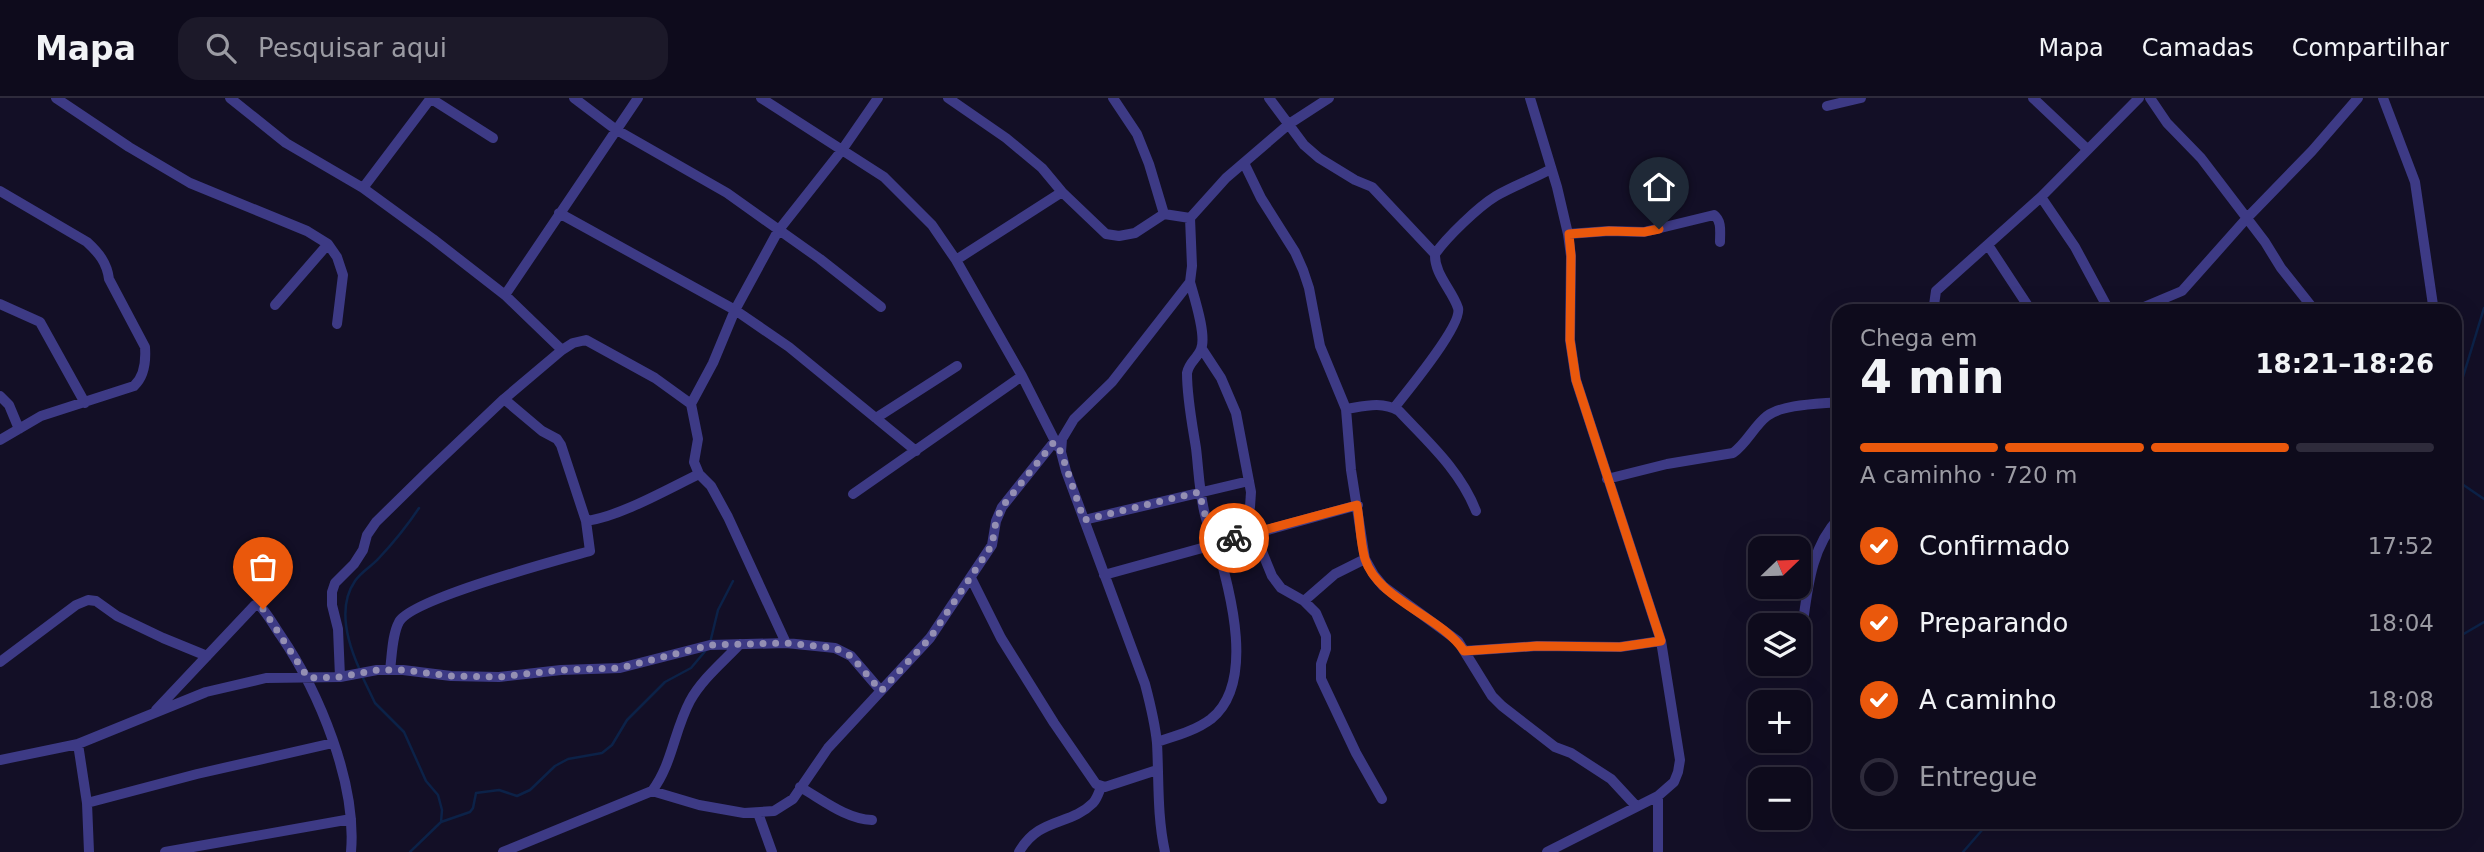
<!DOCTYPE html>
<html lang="pt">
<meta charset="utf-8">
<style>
:root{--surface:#0e0b1c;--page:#1c1929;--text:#f1f3f6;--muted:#9b9ba3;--line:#2e2b3b;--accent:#ea580c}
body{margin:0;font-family:"DejaVu Sans",sans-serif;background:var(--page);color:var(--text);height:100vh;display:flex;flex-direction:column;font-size:26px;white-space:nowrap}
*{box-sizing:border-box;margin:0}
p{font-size:23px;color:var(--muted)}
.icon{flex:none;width:38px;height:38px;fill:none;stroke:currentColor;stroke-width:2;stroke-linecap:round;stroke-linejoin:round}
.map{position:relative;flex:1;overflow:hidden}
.sheet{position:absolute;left:1832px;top:206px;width:630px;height:525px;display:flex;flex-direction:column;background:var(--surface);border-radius:21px;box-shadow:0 7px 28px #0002,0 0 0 2px var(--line)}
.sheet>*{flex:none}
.needle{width:46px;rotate:67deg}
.buttons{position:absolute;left:1748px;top:438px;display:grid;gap:14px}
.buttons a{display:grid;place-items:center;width:63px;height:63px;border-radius:14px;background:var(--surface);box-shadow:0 7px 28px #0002,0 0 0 2px var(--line);font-size:35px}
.pin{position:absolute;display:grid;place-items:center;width:60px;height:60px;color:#fff;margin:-72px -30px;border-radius:50% 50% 50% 0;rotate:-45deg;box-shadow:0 0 7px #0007}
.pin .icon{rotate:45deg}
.courier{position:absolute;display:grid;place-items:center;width:70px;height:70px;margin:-35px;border:5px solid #ea580c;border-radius:50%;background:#fff;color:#222;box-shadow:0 2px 9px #0007}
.summary em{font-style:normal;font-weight:600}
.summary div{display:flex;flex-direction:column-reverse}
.summary{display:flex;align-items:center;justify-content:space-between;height:119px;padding:0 28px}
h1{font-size:46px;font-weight:600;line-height:52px}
.bar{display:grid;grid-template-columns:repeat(4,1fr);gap:10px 7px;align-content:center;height:84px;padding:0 28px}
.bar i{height:9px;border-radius:5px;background:var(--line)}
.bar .current{background:var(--accent)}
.bar p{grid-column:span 4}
ol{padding:0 28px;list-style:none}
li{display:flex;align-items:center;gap:21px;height:77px}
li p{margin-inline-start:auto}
li .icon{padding:7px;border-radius:50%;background:var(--accent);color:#fff;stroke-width:4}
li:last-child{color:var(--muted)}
li i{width:38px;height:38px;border:4px solid var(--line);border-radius:50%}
header{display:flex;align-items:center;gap:42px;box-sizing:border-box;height:98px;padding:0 35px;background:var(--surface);border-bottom:2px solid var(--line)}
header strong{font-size:33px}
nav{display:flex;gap:38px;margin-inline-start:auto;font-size:24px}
.search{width:490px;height:63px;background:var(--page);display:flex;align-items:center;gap:18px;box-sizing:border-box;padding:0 24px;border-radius:21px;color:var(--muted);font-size:26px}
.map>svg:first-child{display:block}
</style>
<header>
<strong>Mapa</strong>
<div class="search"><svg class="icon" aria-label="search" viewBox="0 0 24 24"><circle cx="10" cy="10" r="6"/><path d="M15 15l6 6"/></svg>Pesquisar aqui</div>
<nav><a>Mapa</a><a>Camadas</a><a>Compartilhar</a></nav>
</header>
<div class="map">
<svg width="2484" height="754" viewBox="0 0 2484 754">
<rect width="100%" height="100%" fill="#130f26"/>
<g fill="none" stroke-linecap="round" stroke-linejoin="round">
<path stroke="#0c2248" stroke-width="2.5" d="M2455,305L2484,210
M2455,357L2462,386L2484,401
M2455,541L2484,524
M710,545L718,512L733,483
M359,570C347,543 337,509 355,483C361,474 372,468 379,460C394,444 407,428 419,410
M363,580L375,605L404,634L426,683L438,697L442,712L441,724L410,754
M441,724L470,714L473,710L476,695L499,692L517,698L530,692L555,668L568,661L602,655L612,647L627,622L665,584L691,570L707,551
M1963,754L1983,731L2001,724"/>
<path stroke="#3d3a85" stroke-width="10" d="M56,0L129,49L190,85L307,133L328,146L337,159L343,177L337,226
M230,0L286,45L363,90L433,141L505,197L562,252
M430,0L493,40
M574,0L615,31L727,95L820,161L881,209
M761,0L884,79L932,127L956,162L1022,278L1058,349
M948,0L1006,40L1042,70L1062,94L1106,136L1119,138L1135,135L1164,116
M1113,0L1137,36L1149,66L1164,116L1190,120
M1269,0L1304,47L1319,60L1355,82L1372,89L1435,156
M1530,0L1557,89L1568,136L1571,158L1570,242L1576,282L1661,543L1680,662L1678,674L1674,684L1658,698L1547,754
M2033,0L2087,51
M2150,0L2167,25L2201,60L2265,144L2281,170L2316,214
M2383,0L2415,84L2434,214
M1827,8L1861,0
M1244,65L1261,100L1295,154L1303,172L1309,190L1320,248L1346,311L1351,372L1365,461L1374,477L1383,488L1458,543L1492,598L1502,608L1555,649L1571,655L1611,681L1636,708
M363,90L431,0
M0,93L87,144C99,155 107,165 109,181L145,249C146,263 145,278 134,288L41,318L0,342
M2041,99L2075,149L2110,214
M559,115L735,212L789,249L916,353
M1568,136L1609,133L1644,134L1714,117C1722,123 1720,134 1720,144
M1988,147L2032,214
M956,162L1062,94
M505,197L638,0
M0,206L40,224L85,305
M275,207L328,146
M1933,214L1936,193L2041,99L2139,0
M2132,214L2182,193L2246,121L2312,53L2358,0
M1202,251L1221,280L1236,315L1251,394L1250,409L1239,438
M0,298L9,307L19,331
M504,301L542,333L557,341L561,347L586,423C619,419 668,391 699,376
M1394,310C1406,295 1463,226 1458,210C1452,192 1434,176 1435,156C1447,139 1478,109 1496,98C1513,88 1533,81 1551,71
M1346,311C1365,308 1382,303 1399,313C1428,344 1460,372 1476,413
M876,320L957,268
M1607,381L1667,366L1733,355C1747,345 1754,328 1767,318C1783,306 1820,306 1839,304
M853,396L1022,278
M1084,422L1249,383
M1254,434L1272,478L1281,490L1304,503L1316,515L1326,538V551L1321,566V581L1356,655L1382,701
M1104,477L1358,407
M971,480L1001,540L1054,625L1096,686L1105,689L1157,672
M1304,503L1335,476L1365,461
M1803,524C1808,487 1812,448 1839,420
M786,545L835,550L851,558L881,593
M1464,553L1537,548L1620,549L1661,543
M0,564L76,507L88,502L96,503L117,518L163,540L207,558
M390,572C392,558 392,537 399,524C411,501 558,462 590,453L586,423
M340,579L338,531L332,507V494L335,485L354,466L363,452L367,437L376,424L428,373L504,301L562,252L573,245L586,242L655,280L691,306
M156,612L255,507H259C268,516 274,528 281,538C319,594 357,685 351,754
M1157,644C1175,638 1195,633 1211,621C1256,585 1230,494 1217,448C1214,440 1209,432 1207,424C1199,399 1199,374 1196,350C1192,325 1187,300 1187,275C1189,264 1197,261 1201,251C1207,237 1194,199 1190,184
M78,646L87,705L89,754
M0,662L78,646L206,594L266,580L340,579L377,572H403L451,578L499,579L561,572L620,570L710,547L786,545L728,419L711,388L699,376L694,364L698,341L691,306L713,265L735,212L778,133L842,52L878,0
M800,689C823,702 846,721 872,722
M652,693C672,667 674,633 690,603C702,581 723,564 740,546
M87,705L197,676L333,645
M758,715L772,754
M165,754L351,721
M503,754L652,693L699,707L744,715L774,713L793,701L828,650L930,540L992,447L996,423L1002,409L1054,344
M1019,754C1039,719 1070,728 1093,705C1097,701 1099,694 1101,689
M1165,754C1157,718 1159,682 1157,645C1155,625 1150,605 1145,586L1066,373L1061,354L1062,341L1074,321L1112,284L1190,184L1192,168L1190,120L1226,80L1289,26L1329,0
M1658,754V698"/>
</g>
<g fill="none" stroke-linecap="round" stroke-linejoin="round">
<path stroke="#948fb3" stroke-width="7" stroke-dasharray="0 12.6" d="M263,511L308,580L340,579L377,572H403L451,578L499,579L561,572L620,570L710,547L786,545L835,550L851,558L881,593L930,540L992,447L996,423L1002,409L1054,344L1061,354L1084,422L1199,394L1207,424L1216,445L1234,440"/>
<path stroke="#ea580c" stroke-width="9" d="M1234,440L1357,407C1360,424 1360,444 1365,461C1378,502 1441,518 1464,553L1537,548L1620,549L1661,543L1576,282L1570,242L1571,158L1569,136L1609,133L1644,134L1659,131"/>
</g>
</svg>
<div class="buttons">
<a><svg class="needle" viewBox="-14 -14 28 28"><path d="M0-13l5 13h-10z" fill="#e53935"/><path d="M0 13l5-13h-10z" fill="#9b9ba3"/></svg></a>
<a><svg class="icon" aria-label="layers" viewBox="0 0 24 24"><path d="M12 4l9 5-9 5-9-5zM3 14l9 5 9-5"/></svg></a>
<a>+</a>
<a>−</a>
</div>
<div class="pin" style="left:263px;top:511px;background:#ea580c"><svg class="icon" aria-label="bag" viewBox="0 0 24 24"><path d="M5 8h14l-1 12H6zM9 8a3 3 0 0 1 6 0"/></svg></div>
<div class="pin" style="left:1659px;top:131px;background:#1f2937"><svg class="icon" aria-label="home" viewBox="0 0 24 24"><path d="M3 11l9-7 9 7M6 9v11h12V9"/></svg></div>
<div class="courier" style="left:1234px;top:440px"><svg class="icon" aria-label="bike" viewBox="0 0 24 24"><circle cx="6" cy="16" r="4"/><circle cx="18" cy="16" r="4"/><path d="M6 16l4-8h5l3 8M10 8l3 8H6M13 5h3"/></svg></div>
<section class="sheet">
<div class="summary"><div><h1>4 min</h1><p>Chega em</p></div><em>18:21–18:26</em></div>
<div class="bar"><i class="current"></i><i class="current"></i><i class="current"></i><i></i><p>A caminho · 720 m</p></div>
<ol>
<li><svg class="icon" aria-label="check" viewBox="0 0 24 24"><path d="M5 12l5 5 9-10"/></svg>Confirmado<p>17:52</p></li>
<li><svg class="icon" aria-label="check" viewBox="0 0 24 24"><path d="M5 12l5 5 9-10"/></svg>Preparando<p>18:04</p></li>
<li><svg class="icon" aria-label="check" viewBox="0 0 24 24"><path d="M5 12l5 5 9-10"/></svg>A caminho<p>18:08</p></li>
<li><i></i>Entregue</li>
</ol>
</section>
</div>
